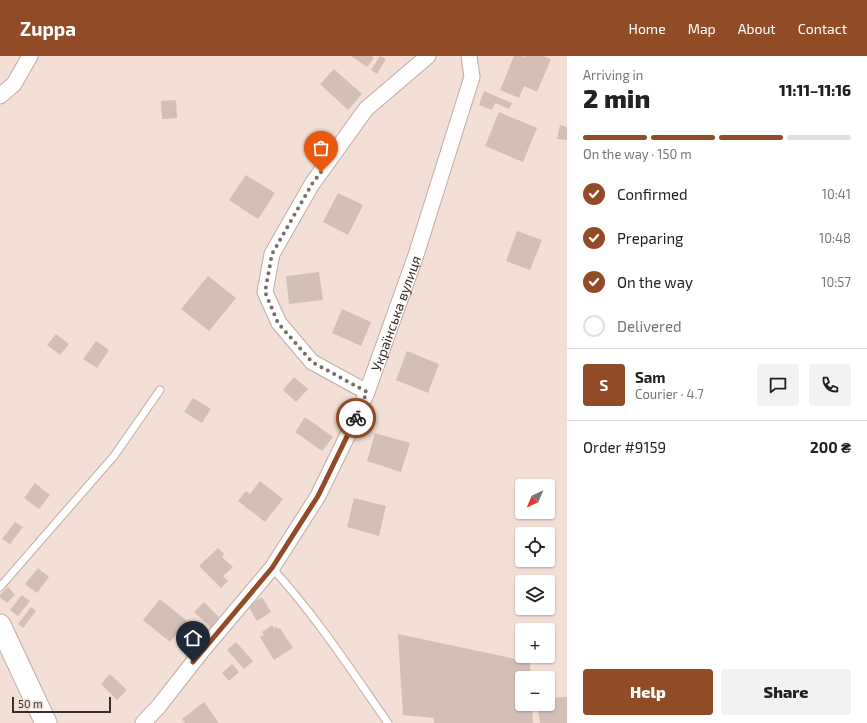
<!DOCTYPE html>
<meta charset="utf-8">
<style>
:root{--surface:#fff;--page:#f2f2f2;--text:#222;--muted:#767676;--line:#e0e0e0;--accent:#924b27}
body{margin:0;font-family:"Exo 2",sans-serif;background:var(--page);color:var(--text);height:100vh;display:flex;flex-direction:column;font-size:15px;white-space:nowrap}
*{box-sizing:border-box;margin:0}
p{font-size:13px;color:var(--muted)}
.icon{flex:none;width:22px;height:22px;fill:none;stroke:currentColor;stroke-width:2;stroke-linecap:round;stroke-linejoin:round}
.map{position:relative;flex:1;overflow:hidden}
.panel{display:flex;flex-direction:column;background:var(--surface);width:300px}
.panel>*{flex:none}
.needle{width:26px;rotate:224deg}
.tools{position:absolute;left:515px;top:423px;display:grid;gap:8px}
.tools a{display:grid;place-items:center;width:40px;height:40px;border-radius:4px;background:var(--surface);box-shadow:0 1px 3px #0004;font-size:20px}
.scale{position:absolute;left:12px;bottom:10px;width:99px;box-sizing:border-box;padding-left:4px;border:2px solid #372f2c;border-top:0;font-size:11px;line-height:14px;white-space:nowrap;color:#372f2c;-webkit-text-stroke:3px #f3dfd6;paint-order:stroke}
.pin{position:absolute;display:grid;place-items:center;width:34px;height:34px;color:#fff;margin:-41px -17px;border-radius:50% 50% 50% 0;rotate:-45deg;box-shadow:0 0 4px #0007}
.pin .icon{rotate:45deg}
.courier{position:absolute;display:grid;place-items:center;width:40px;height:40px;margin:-20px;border:3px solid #924b27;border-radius:50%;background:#fff;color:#222;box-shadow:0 1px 5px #0007}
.head em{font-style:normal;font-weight:800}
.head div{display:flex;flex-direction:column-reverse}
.head{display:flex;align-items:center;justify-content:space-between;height:68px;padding:0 16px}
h1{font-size:26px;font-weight:800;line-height:30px}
.bar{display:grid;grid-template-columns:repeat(4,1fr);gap:6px 4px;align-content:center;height:48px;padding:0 16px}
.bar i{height:5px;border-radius:3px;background:var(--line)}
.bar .selected{background:var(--accent)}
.bar p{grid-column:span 4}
.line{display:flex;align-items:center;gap:10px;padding:0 16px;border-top:1px solid var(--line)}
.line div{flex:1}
.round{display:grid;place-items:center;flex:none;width:42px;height:42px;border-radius:4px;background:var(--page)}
ol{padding:0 16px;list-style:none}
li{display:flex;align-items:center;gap:12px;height:44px}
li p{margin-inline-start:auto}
li .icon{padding:4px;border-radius:50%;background:var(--accent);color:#fff;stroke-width:4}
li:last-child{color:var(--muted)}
li i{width:22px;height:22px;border:2px solid var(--line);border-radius:50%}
.action{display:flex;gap:8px;margin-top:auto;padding:8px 16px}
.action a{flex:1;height:46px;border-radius:4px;background:var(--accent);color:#fff;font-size:16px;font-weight:800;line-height:46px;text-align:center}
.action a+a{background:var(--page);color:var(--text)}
header{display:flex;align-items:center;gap:24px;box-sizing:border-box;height:56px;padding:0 20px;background:var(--accent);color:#fff}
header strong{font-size:19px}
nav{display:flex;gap:22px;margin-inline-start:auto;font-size:14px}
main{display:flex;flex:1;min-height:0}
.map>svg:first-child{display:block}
</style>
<header>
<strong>Zuppa</strong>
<nav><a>Home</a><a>Map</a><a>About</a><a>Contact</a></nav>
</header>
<main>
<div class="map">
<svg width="567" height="667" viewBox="0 0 567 667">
<rect width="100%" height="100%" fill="#f3dfd6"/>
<path fill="#d3bfb6" d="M351,0H372L374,2L367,11Z
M380,0L386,3L377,18L371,14Z
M514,0H521L524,1L525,0H543L551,3L537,36L524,30L519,42L500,34Z
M334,13L362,38L348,54L320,28Z
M484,35L512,47L509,53L495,47L492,54L479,49Z
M176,44L177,62L162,63L161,45Z
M499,56L537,72L523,106L485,90Z
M560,69L567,71V84L557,83Z
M246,119L275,137L258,163L229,144Z
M338,137L363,149L348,179L323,166Z
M517,175L542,184L530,214L506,205Z
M319,216L323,244L289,248L286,220Z
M208,220L236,242L209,275L181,253Z
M342,253L371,266L361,290L332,277Z
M56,278L69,288L60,299L47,289Z
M96,285L109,294L97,312L83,303Z
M407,295L439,308L428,337L396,324Z
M294,321L308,333L296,346L283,334Z
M193,342L211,353L202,367L184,356Z
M305,361L333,381L322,395L295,376Z
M375,377L410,387L401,416L367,405Z
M260,425L283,443L265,466L238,445L246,435L250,438Z
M35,427L50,439L39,453L24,442Z
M354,442L386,450L379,480L347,471Z
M15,466L23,471L10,488L2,483Z
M218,492L224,498L222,501L233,511L223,520L228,525L221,532L199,510Z
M38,512L49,521L37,537L25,528Z
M8,531L15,539L7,547L0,541V539Z
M22,539L30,545L18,560L10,554Z
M262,541L271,556L257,565L248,550Z
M160,543L187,565L170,586L143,564Z
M204,546L220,562L211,572L194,556Z
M31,551L36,555L23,572L18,568Z
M272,569L274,572L277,571L278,573L280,572L293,592L274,604L260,581L264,579L262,576Z
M398,578L530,606L531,622H522V648H532L533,667H434V662L403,659Z
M236,586L253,605L244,613L227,594Z
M232,608L239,616L229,625L222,617Z
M110,618L127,634L117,644L101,628Z
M567,641V667H540L537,648H548V642Z
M204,646L219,667H185L182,663Z"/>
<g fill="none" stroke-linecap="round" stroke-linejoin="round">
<defs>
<path id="lane" d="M272,512C316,560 351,614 388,667
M0,531L114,400L160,334"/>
<g id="street">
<path d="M0,40L14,28L30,0"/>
<path d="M367,336L312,306L279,267L265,236L272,198L312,128L366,53L428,0"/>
<path id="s1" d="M143,667L159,650L202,595L272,512L318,440L356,362L367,336L416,199L472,21L469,0"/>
</g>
<path id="secondary" d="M0,569L46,667"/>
</defs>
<use href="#lane" stroke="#bfaca4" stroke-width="9"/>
<use href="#street" stroke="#bfaca4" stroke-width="17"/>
<use href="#secondary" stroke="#bfaca4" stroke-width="23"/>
<use href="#lane" stroke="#fff" stroke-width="7"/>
<use href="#street" stroke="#fff" stroke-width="15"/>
<use href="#secondary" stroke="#fff" stroke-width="21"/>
</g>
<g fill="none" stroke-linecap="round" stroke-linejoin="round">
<path stroke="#796d68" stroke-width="4" stroke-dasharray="0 7.2" d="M321,116L312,128L272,198L265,236L278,267L312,306L367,336L356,362"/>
<path stroke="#924b27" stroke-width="5" d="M193,606L272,512L318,440L356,362"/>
</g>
<g text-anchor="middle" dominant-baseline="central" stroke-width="3" stroke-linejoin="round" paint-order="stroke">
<g font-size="14" fill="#372f2c" stroke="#f3dfd6">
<text stroke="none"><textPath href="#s1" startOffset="486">Українська вулиця</textPath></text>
</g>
</g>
</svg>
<div class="tools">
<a><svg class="needle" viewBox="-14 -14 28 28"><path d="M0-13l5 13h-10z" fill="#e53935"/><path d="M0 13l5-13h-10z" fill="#767676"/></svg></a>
<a><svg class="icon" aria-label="locate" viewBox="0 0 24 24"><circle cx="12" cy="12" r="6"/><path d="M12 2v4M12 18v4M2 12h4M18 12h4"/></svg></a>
<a><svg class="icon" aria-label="layers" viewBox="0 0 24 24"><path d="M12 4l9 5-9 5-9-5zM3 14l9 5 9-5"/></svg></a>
<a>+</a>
<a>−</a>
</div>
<div class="scale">50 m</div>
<div class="pin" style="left:321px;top:116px;background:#ea580c"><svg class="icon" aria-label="bag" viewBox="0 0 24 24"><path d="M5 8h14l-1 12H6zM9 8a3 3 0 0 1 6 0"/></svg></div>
<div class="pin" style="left:193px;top:606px;background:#1f2937"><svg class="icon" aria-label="home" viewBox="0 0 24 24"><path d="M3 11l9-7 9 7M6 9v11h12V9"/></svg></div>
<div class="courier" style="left:356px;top:362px"><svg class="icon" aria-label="bike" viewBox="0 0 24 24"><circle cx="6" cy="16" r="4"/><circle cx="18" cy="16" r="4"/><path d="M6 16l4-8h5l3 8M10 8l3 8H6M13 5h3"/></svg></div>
</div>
<section class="panel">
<div class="head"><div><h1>2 min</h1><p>Arriving in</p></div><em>11:11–11:16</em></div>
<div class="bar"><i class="selected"></i><i class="selected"></i><i class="selected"></i><i></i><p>On the way · 150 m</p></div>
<ol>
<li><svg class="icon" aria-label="check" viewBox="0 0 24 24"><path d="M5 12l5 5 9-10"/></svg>Confirmed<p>10:41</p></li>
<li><svg class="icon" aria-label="check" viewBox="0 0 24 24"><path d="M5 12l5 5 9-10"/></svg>Preparing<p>10:48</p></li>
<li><svg class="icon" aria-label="check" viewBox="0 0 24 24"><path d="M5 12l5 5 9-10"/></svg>On the way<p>10:57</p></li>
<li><i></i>Delivered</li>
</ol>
<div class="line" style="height:72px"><b class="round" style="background:var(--accent);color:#fff">S</b><div><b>Sam</b><p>Courier · 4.7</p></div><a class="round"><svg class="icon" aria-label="chat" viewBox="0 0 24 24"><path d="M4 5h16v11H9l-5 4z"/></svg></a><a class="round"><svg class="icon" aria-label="phone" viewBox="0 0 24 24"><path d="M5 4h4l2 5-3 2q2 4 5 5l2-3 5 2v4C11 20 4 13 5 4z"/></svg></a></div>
<div class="line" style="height:52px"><div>Order #9159</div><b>200 ₴</b></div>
<div class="action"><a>Help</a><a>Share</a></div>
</section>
</main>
